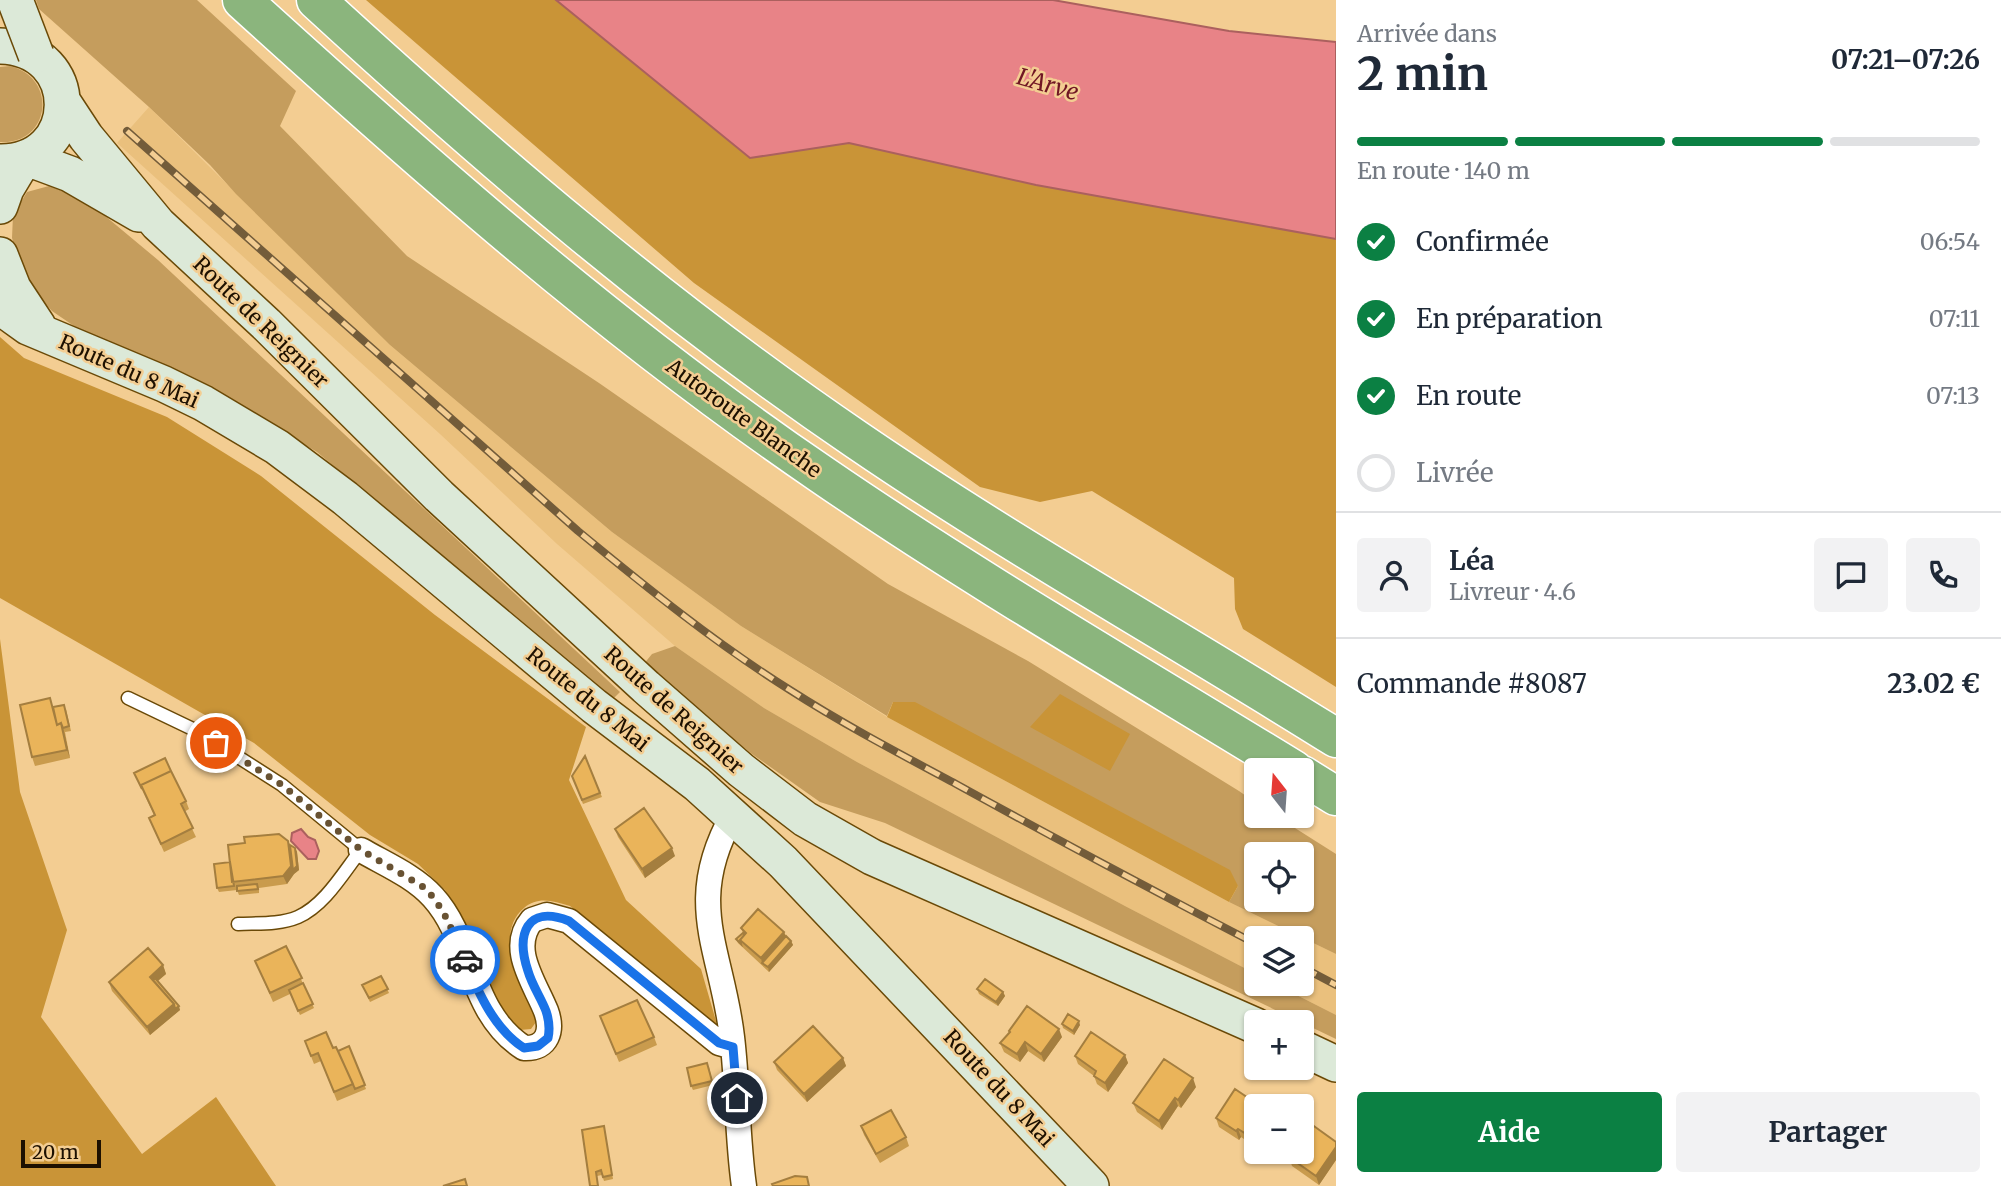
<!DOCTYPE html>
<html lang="fr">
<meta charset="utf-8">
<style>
:root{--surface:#fff;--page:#f2f2f3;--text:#1f2937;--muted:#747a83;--line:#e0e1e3;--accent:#0b8043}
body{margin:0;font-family:Merriweather,serif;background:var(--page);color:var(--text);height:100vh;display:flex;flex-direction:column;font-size:26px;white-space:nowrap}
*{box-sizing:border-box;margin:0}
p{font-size:23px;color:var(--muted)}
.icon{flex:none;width:38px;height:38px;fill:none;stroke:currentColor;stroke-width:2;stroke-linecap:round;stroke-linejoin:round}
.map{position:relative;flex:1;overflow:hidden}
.panel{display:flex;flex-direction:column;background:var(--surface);width:665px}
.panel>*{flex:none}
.needle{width:46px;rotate:343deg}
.fabs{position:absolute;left:1244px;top:758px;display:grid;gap:14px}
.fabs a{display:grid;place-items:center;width:70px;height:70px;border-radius:7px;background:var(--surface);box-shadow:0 2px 5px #0004;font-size:35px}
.scale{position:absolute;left:21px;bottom:18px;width:80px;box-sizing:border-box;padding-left:7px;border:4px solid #1d1000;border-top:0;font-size:19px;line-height:24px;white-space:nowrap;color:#1d1000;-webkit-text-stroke:5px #f3cd92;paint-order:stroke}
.pin{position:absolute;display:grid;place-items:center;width:60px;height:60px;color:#fff;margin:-30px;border:4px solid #fff;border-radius:50%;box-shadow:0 2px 7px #0007}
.courier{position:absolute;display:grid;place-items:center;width:70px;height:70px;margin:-35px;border:5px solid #1a73e8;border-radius:50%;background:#fff;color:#222;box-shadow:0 2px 9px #0007}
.summary em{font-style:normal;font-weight:700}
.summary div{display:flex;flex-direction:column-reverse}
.summary{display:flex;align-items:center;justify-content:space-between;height:119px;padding:0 21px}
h1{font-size:46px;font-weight:700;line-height:52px}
.bar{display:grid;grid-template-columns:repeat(4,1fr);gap:10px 7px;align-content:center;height:84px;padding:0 21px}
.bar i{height:9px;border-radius:5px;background:var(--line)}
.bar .active{background:var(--accent)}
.bar p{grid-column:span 4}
.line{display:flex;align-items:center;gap:18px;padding:0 21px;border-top:2px solid var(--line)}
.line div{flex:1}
.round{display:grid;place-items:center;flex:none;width:74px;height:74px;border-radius:7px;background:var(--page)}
ol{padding:0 21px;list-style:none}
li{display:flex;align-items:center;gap:21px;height:77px}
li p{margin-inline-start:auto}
li .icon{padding:7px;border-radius:50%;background:var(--accent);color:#fff;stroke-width:4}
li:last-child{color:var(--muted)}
li i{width:38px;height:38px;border:4px solid var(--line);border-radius:50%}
.primary-button{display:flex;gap:14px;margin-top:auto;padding:14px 21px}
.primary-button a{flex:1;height:80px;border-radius:7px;background:var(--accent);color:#fff;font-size:28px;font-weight:700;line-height:80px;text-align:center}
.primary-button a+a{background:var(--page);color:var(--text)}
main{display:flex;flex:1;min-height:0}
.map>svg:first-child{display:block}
</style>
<main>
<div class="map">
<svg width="1336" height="1186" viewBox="0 0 1336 1186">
<rect width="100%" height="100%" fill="#f3cd92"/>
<path fill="#eac07d" d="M149,107L390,345L612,532L741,626L887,717L1229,902L1336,954V1015L1275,984H1302V938H1256V974L1125,906L857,762L764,708L675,646L557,544L440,434L117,143Z"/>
<path fill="#c59d5d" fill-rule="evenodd" d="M36,0H197L296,91L280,126L407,256L599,383L888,584L1028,661L1239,791L1256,803V816H1276L1336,854V954L1229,902L1238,886L893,702L887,716L741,626L612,532L390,345L236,194L210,165L149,107L39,9ZM1256,854H1302V900H1256Z
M10,66C59,78 50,145 0,142V67Z
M49,186L86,200L158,260L620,692L612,700L317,452L228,399L90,337L52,311L25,281L12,238L13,215L27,192Z
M675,646L764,708L857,762L1125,906L1256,974V984H1275L1336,1015V1039L885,823L820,802L752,754L643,665L652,654Z"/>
<path fill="#c99437" d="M366,0H556L750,158L848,143L1036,185L1336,239V687L1243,629L1235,609L1234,578L1092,491L1040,502L980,487L694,283Z
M0,337L24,358L167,417L261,476L435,615L586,727L569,780L626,900L701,969L718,1028L570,906C553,901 538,896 524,908C492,935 524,986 536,1015V1022L531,1029L520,1030L487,990L460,919L445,890L418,864L370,835L254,743L0,598Z
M0,639L20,792L67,930L41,1017L142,1154L216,1097L276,1186H0Z
M1060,694L1130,734L1110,771L1030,727Z
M893,702H915L1230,870L1238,886L1229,902L887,717Z"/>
<path fill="#e88387" stroke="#ab605e" stroke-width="2" d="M556,0H1053L1229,31L1336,42V239L1036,185L849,143L750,158Z
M301,829L308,837L315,840L319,851L316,859H308L291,841L292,833Z"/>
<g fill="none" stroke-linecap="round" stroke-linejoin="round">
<defs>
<path id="lane" d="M128,698L199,732L282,785L361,850C343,873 325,905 298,917C279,925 257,923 238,924"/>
<path id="street" d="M733,815C683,903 722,950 732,1037C738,1087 737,1137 744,1186
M361,850C385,864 414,876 433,897C473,941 469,1013 524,1048C548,1049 553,1030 546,1011C535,983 508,948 532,920L547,915L569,921L719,1043L733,1047"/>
<path id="secondary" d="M0,46C84,48 82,163 0,162
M63,102L86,137L158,224L266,324L439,496L646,687L741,770L805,819L872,857L1256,1026
M27,158L70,174L139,214
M0,206L6,189L24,159
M0,255L13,288L38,326
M0,307L28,327L164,384L203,403L277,447L345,498L594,706L697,784L783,862L1091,1186
M1302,1048L1336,1064"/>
<path id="highway" d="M242,0C427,168 614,333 821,474C974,579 1136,673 1294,770
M316,0C487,157 664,309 857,440C1012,546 1177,638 1336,738
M1302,775L1336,796"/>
</defs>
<use href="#lane" stroke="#6a4907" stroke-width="15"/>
<use href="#street" stroke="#6a4907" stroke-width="27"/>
<use href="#secondary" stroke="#6a4907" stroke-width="38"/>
<use href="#highway" stroke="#fff" stroke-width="41"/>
<use href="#lane" stroke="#fff" stroke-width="12"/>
<use href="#street" stroke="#fff" stroke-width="24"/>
<use href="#secondary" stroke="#dce9d8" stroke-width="35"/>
<use href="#highway" stroke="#8bb57d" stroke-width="38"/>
<defs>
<path id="rail" d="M127,131L578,531C646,587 715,643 790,690C843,724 900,754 956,784C1056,839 1156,892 1256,944
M1302,967L1336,985"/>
</defs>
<use href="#rail" stroke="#735c3a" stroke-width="8"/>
<use href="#rail" stroke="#f3cd92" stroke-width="5" stroke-dasharray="16" stroke-linecap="butt"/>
<defs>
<path id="secondary-bridge" d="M15,0L36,55"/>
</defs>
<use href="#secondary-bridge" stroke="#6a4907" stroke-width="38" stroke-linecap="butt"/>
<use href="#secondary-bridge" stroke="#dce9d8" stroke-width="35"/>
</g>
<path fill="#c99b4d" d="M54,707L66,709L71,731L65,732L70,758L35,766L32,757Z
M585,756L602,797L583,804L572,776Z
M134,773L186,801L189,809L184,812L196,837L164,852L149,818L154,815Z
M615,829L675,856L645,878L618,837Z
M288,841L290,845L295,848L297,852L299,870L294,874L287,884L259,888V893L239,895L237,890L219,892L217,888L230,862Z
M741,928L784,932L786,936L791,941L793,945L769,972L738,943L736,939L743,933Z
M286,946L314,1008L300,1015L290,994L273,1002L255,961Z
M163,965L166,974L158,981L180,1010L150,1035L112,991L109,982Z
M381,976L389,993L370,1002L362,985Z
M977,989L1003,992L1005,996L998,1006L979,994Z
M600,1016L654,1037L657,1045L619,1062Z
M1062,1024L1080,1025L1074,1035L1063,1028Z
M1010,1033L1062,1037L1044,1062L1028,1051L1020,1062L1004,1052L1000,1043Z
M305,1041L333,1048L338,1051L349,1046L366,1089L337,1101L321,1061L314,1064Z
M1125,1055L1128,1063L1108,1092L1097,1084L1094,1076L1078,1064L1075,1056Z
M843,1058L846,1066L807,1102L777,1070L774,1062Z
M709,1067L713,1085L693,1090L691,1086Z
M1196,1087L1181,1108L1178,1106L1162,1130L1137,1112L1133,1103Z
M1256,1106V1147L1241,1137L1239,1140L1219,1127L1216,1118Z
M604,1126L613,1179L604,1181L602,1175L597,1176L590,1186Z
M861,1126L906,1137L909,1146L880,1163L864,1135Z
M1336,1142V1160L1319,1185L1292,1166L1289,1157Z"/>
<path fill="#a47e3f" d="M61,723L64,732L70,758L67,750Z
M288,841L291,849L295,848L297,852L299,870L294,874L287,884L283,876Z
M672,848L675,856L645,878L642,869Z
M784,932L787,940L762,963L761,958Z
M791,941L793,945L769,972L768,967Z
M163,965L166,974L154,984L150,977Z
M1003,992L1005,996L998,1006L996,1002Z
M174,1004L179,1006L180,1010L150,1035L147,1027Z
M1079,1021L1080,1025L1074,1035L1073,1031Z
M1059,1029L1062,1037L1044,1062L1041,1054Z
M1025,1042L1028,1051L1020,1062L1017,1054Z
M1125,1055L1128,1063L1108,1092L1105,1083Z
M843,1058L846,1066L807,1102L804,1094Z
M1193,1078L1196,1087L1181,1108L1178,1100Z
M1175,1098L1178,1106L1162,1130L1159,1121Z
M1238,1129L1241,1137L1239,1140L1236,1131Z
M1336,1147V1160L1319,1185L1316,1176Z"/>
<path fill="#eab45a" stroke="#a47e3f" stroke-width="2" d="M50,698L57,725L61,723L67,750L32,757L20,705Z
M64,705L69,726L63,728L61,723L57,725L53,707Z
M585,756L600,793L582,800L572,776Z
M165,758L171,771L141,785L142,789L134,773Z
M171,771L186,801L181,804L193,828L161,844L149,818L155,815L141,785Z
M644,808L672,848L642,869L615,829Z
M279,834L288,841L291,866L283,876L232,882L228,845L245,843L244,837Z
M290,845L295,848L297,866L293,870Z
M230,862L234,886L217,888L214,864Z
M257,884L258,889L237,891V886Z
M758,909L784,932L761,958L740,940L746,933L741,928Z
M743,933L745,934L740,940L741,944L736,939Z
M786,936L791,941L768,967L762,963Z
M286,946L302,978L270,993L255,961Z
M148,948L163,965L150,977L174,1004L147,1027L109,982Z
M381,976L388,989L369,998L362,985Z
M155,978L179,1006L175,1009L174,1004L153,980Z
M985,979L1003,992L996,1002L977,989Z
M303,983L313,1004L298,1011L289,990Z
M637,1000L654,1037L616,1054L600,1016Z
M1027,1006L1059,1029L1041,1054L1025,1042L1017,1054L1000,1043L1010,1032L1009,1031Z
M1068,1014L1079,1021L1073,1031L1062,1024Z
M813,1026L843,1058L804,1094L774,1062Z
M326,1032L333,1048L336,1047L353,1084L334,1092L318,1053L311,1056L305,1041Z
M1091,1032L1125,1055L1105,1083L1094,1076L1096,1071L1075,1056Z
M349,1046L365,1085L355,1089L338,1051Z
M1164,1059L1193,1078L1178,1100L1175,1098L1159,1121L1133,1103Z
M707,1063L712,1081L691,1086L687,1068Z
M1235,1089L1260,1106H1256V1140L1238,1129L1236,1131L1216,1118Z
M891,1110L906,1137L876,1154L861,1126Z
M1311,1124L1336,1142V1147L1316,1176L1289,1157L1293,1152H1302V1138Z
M604,1126L612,1175L603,1177L601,1170L596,1172L598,1186H590L582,1130Z
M795,1176L807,1177L809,1186H773L772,1184Z
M465,1179L467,1186H443Z"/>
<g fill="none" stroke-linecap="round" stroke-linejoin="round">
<path stroke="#685233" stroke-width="7" stroke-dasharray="0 12.6" d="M216,743L282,785L361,850L422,886L435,899L447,919L465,960"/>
<path stroke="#1a73e8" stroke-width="9" d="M465,960C478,992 494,1029 524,1048L538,1046L548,1038C550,1029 549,1020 546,1011C541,998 532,985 528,971C516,935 526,904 569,921L719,1043L733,1047L737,1098"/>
</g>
<g text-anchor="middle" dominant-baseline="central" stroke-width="5" stroke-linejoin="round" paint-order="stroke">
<g font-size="21" fill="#1d1000" stroke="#f3cd92">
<text transform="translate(261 322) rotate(44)">Route de Reignier</text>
<text transform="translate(129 371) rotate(24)">Route du 8 Mai</text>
<text transform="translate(744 418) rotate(36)">Autoroute Blanche</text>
<text transform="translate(588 699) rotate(39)">Route du 8 Mai</text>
<text transform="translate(674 710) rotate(42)">Route de Reignier</text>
<text transform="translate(999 1088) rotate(47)">Route du 8 Mai</text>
</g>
<g font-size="23" font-style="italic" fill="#701624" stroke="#f3cd92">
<text transform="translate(1048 84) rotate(16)">L'Arve</text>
</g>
</g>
</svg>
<div class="fabs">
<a><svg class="needle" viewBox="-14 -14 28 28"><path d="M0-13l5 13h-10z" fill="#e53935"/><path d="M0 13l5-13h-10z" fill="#747a83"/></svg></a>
<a><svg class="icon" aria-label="locate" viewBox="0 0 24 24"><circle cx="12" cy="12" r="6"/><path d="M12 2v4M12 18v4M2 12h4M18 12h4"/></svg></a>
<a><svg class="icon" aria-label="layers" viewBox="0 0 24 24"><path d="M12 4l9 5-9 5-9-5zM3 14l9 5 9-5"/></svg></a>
<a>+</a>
<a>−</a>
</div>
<div class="scale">20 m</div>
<div class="pin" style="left:216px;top:743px;background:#ea580c"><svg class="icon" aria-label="bag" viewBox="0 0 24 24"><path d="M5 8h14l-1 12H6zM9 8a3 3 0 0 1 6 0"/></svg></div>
<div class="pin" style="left:737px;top:1098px;background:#1f2937"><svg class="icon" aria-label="home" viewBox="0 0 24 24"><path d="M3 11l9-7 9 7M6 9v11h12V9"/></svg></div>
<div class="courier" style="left:465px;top:960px"><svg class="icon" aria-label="car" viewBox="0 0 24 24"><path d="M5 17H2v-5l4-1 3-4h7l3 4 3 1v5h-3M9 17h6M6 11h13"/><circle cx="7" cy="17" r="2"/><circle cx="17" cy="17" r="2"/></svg></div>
</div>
<section class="panel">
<div class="summary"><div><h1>2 min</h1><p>Arrivée dans</p></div><em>07:21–07:26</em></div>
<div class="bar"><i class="active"></i><i class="active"></i><i class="active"></i><i></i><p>En route · 140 m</p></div>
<ol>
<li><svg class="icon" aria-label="check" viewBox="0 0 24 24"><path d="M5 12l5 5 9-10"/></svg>Confirmée<p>06:54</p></li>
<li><svg class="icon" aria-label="check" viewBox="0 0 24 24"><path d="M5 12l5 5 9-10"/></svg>En préparation<p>07:11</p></li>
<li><svg class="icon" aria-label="check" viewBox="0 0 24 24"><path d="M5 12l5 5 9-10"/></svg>En route<p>07:13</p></li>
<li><i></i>Livrée</li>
</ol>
<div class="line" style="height:126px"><a class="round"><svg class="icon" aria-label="person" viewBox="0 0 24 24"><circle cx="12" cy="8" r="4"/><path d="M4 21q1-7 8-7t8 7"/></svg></a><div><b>Léa</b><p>Livreur · 4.6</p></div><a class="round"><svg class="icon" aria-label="chat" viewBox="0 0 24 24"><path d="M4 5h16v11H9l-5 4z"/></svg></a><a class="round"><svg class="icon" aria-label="phone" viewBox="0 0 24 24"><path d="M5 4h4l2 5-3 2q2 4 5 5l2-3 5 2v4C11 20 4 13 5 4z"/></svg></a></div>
<div class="line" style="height:91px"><div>Commande #8087</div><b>23.02 €</b></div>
<div class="primary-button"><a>Aide</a><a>Partager</a></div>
</section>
</main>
